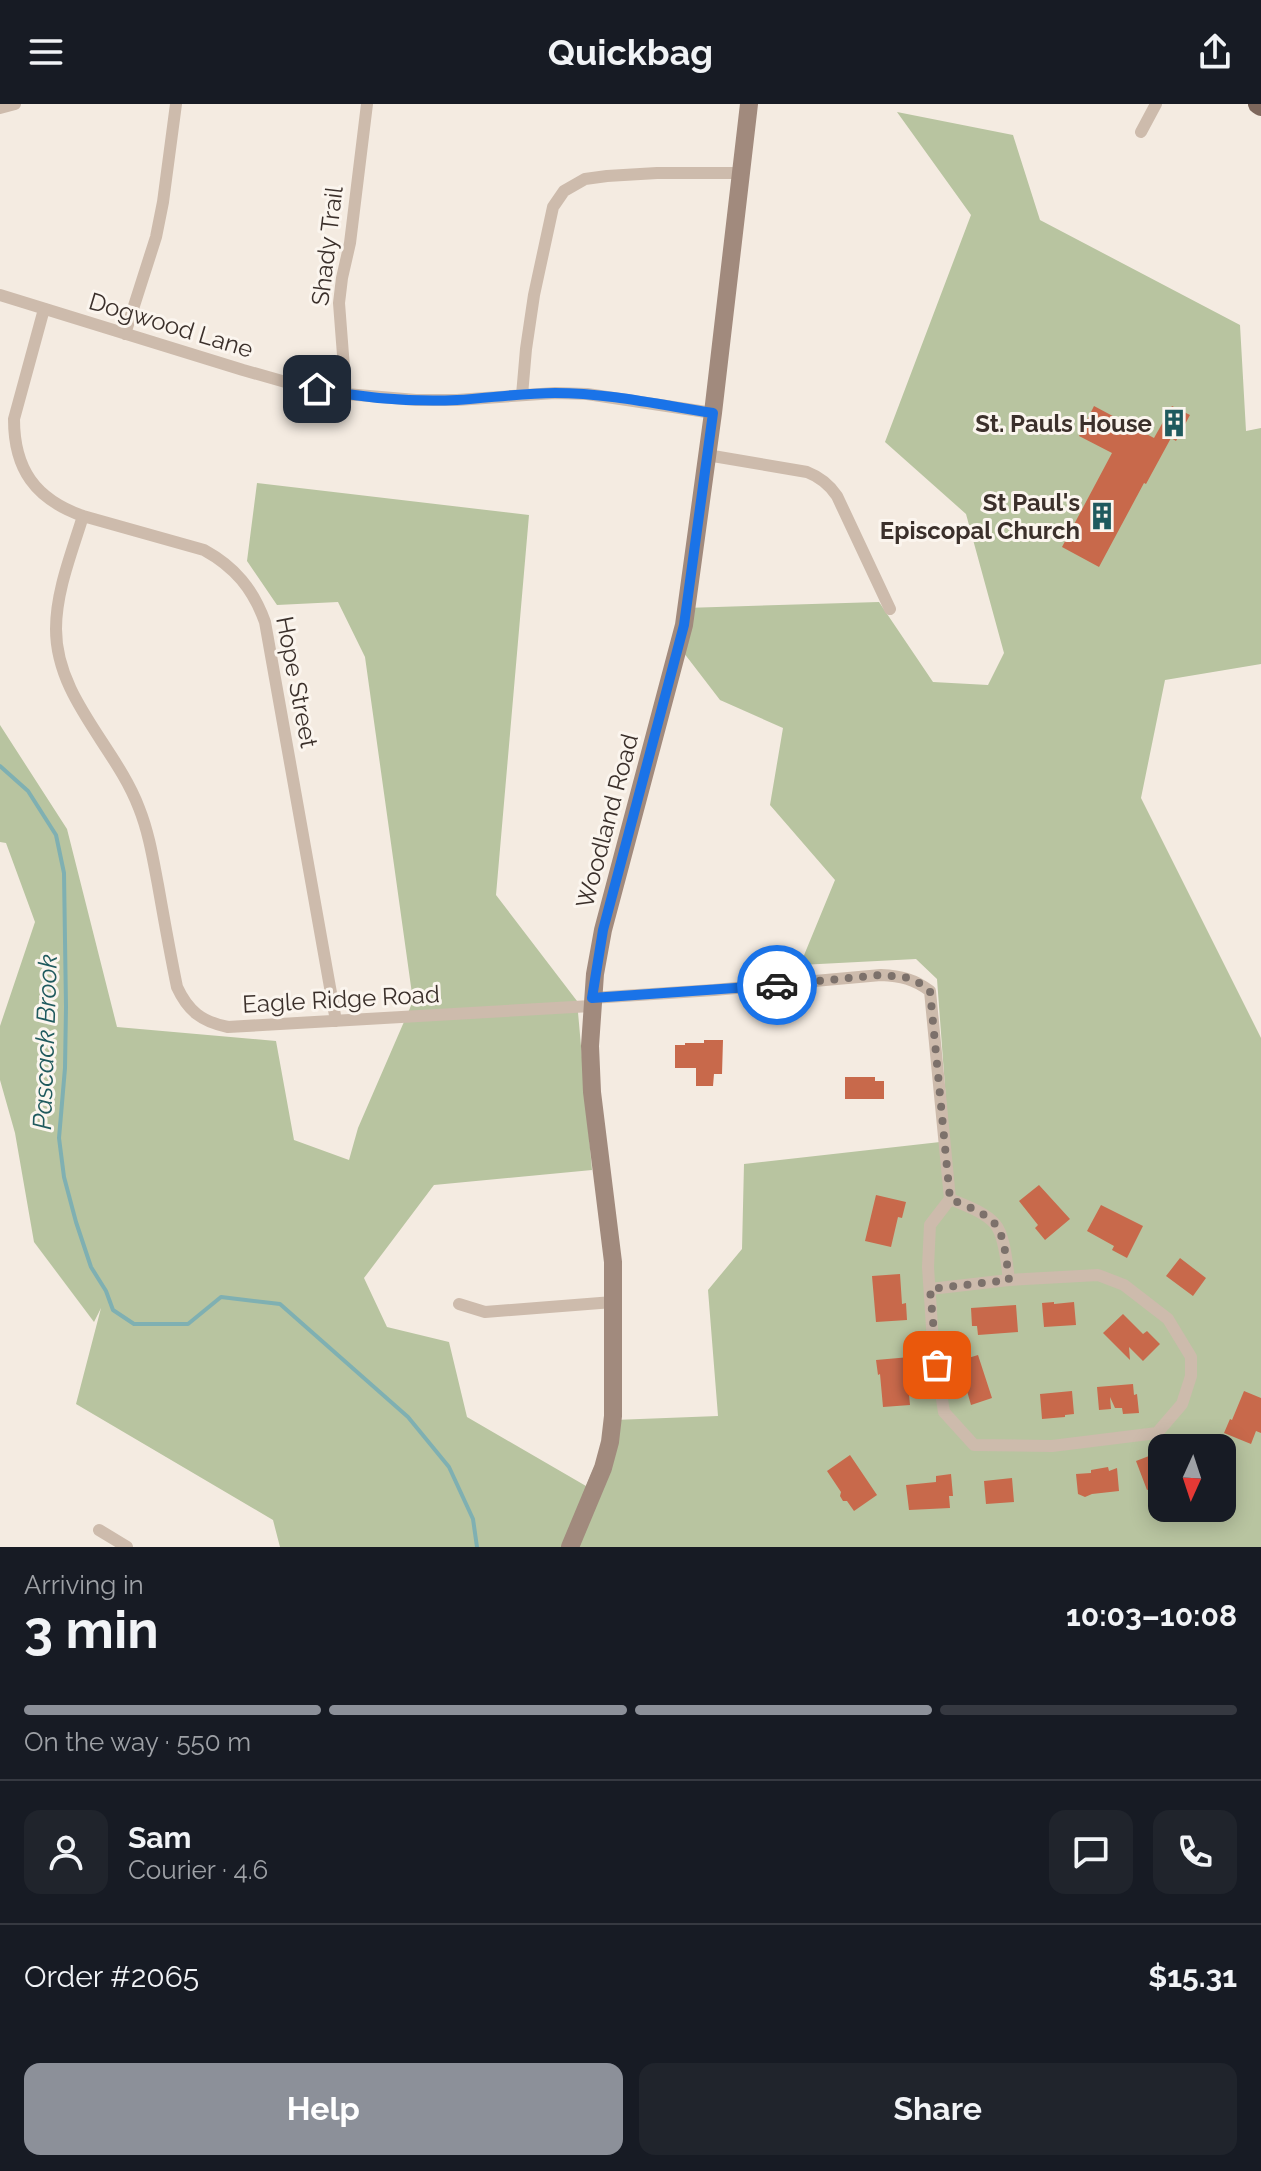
<!DOCTYPE html>
<meta charset="utf-8">
<style>
:root{--surface:#171b24;--page:#20242c;--text:#f1f3f6;--muted:#9ea1a6;--line:#363941;--accent:#8c9099}
body{margin:0;font-family:Raleway,sans-serif;background:var(--page);color:var(--text);height:100vh;display:flex;flex-direction:column;font-size:30px;white-space:nowrap}
*{box-sizing:border-box;margin:0}
p{font-size:26px;color:var(--muted)}
.icon{flex:none;width:44px;height:44px;fill:none;stroke:currentColor;stroke-width:2;stroke-linecap:round;stroke-linejoin:round}
.map{position:relative;height:1443px;overflow:hidden}
.drawer{display:flex;flex-direction:column;background:var(--surface);flex:1}
.drawer>*{flex:none}
.needle{width:52px;rotate:183deg}
.controls{position:absolute;left:1148px;top:1330px;display:grid;gap:16px}
.controls a{display:grid;place-items:center;width:88px;height:88px;border-radius:16px;background:var(--surface);box-shadow:0 4px 20px #0003;font-size:40px}
.pin{position:absolute;display:grid;place-items:center;width:68px;height:68px;color:#fff;margin:-34px;border-radius:16px;box-shadow:0 4px 12px #0006}
.courier{position:absolute;display:grid;place-items:center;width:80px;height:80px;margin:-40px;border:6px solid #1a73e8;border-radius:50%;background:#fff;color:#222;box-shadow:0 2px 10px #0007}
.head em{font-style:normal;font-weight:700}
.head div{display:flex;flex-direction:column-reverse}
.head{display:flex;align-items:center;justify-content:space-between;height:136px;padding:0 24px}
h1{font-size:52px;font-weight:700;line-height:60px}
.bar{display:grid;grid-template-columns:repeat(4,1fr);gap:12px 8px;align-content:center;height:96px;padding:0 24px}
.bar i{height:10px;border-radius:6px;background:var(--line)}
.bar .active{background:var(--accent)}
.bar p{grid-column:span 4}
.line{display:flex;align-items:center;gap:20px;padding:0 24px;border-top:2px solid var(--line)}
.line div{flex:1}
.round{display:grid;place-items:center;flex:none;width:84px;height:84px;border-radius:16px;background:var(--page)}
.button{display:flex;gap:16px;margin-top:auto;padding:16px 24px}
.button a{flex:1;height:92px;border-radius:16px;background:var(--accent);color:#fff;font-size:32px;font-weight:700;line-height:92px;text-align:center}
.button a+a{background:var(--page);color:var(--text)}
header{display:flex;justify-content:space-between;align-items:center;height:104px;padding:0 24px;background:var(--surface);font-size:36px;font-weight:700}
.map>svg:first-child{display:block}
</style>
<header><svg class="icon" aria-label="menu" viewBox="0 0 24 24"><path d="M4 6h16M4 12h16M4 18h16"/></svg>Quickbag<svg class="icon" aria-label="share" viewBox="0 0 24 24"><path d="M12 15V3M7 8l5-5 5 5M5 13v7h14v-7"/></svg></header>
<div class="map">
<svg width="1261" height="1443" viewBox="0 0 1261 1443">
<rect width="100%" height="100%" fill="#f4ebe1"/>
<path fill="#b8c4a0" fill-rule="evenodd" d="M897,8L1013,31L1040,116L1240,221L1246,327L1261,324V560L1165,576L1141,694L1261,934V1443H280L273,1416L76,1300L101,1204L94,1218L34,1138L15,1029L0,976V922L35,818L6,739L0,738V621L67,725L117,923L276,937L294,1036L349,1056L358,1024L413,897L365,553L338,498L277,501L247,457L257,379L529,411L496,791L577,897L592,1066L434,1081L364,1174L387,1223L449,1238L467,1313L586,1382L614,1316L718,1312L708,1186L742,1145L744,1060L949,1037L937,875L916,855L800,861L835,776L770,701L783,624L720,596L677,540L685,504L879,498L933,578L988,581L1004,549L966,410L885,338L971,111ZM1162,1344H1222V1404H1162Z"/>
<g fill="none" stroke-linecap="round" stroke-linejoin="round">
<path stroke="#7fb0b2" stroke-width="4" d="M0,662L28,687L56,731L64,769L66,903L65,964L59,1034L64,1073L76,1118L91,1163L106,1187L113,1206L134,1220H188L221,1193L280,1200L408,1313L449,1363L473,1415L477,1443"/>
</g>
<path fill="#c8694b" d="M1094,302L1154,334L1172,302L1190,311L1176,337L1171,334L1146,380L1144,379L1099,463L1062,443L1112,349L1079,332Z
M704,936H723L722,970H714L713,982H696V964H675V941H685V939H704Z
M845,973H875V977H884V995H845Z
M1039,1081L1070,1115L1045,1136L1035,1124L1038,1121L1019,1097Z
M876,1091L906,1098L902,1114L898,1113L891,1143L865,1137Z
M1101,1101L1143,1122L1127,1154L1112,1146L1114,1142L1087,1127Z
M1180,1154L1206,1174L1193,1192L1166,1172Z
M900,1170L902,1200L906,1199L907,1216L876,1218L872,1172Z
M1054,1198V1200L1074,1198L1076,1221L1044,1223L1042,1199Z
M1016,1201L1018,1228L978,1231L977,1222H972L971,1204Z
M1123,1210L1143,1230L1147,1227L1160,1240L1143,1257L1129,1243L1130,1256L1103,1229Z
M978,1251L992,1294L971,1301L965,1280L962,1281L955,1258Z
M910,1253L911,1270H907L910,1301L883,1303L880,1270L878,1271L876,1256Z
M1133,1280L1134,1291L1137,1290L1139,1309L1123,1310L1122,1304H1115L1110,1293L1111,1305L1099,1306L1097,1283Z
M1072,1287L1074,1310L1065,1311V1313L1042,1315L1040,1290Z
M1244,1287L1261,1294V1329L1256,1327L1251,1340L1224,1329L1230,1315L1232,1316Z
M1162,1347V1381L1147,1386L1136,1357Z
M850,1351L877,1391L854,1407L847,1397H843L840,1392L841,1388L827,1367Z
M1108,1363L1109,1367L1117,1364L1119,1387L1092,1390L1085,1393L1078,1390L1076,1370L1091,1369V1366Z
M951,1370L953,1392H949L950,1404L909,1406L906,1381L936,1378V1372Z
M1012,1374L1014,1398L986,1400L984,1377Z"/>
<g fill="none" stroke-linecap="round" stroke-linejoin="round">
<path stroke="#cdbbac" stroke-width="12" d="M0,4L15,0
M1141,28L1156,0
M0,191L243,266L289,279L346,290L416,296H457L555,289L587,290L713,309
M44,205L14,315C14,365 35,395 83,412L204,446C235,463 253,485 265,518L336,917
M125,230L156,133L163,98L176,0
M346,290L339,199L342,174L350,139L367,0
M522,291L526,245L534,191L553,103L564,87L585,75L607,72L657,69H741
M707,351L807,368C820,373 829,380 837,392L890,505
M83,412C72,448 56,487 56,525C56,594 116,643 139,704C149,729 153,755 158,781C164,815 170,849 177,883C188,907 202,918 228,923L591,902
M592,894L714,886L881,871C901,872 914,875 930,887L950,1095L930,1121L928,1163L933,1238L944,1308L974,1341L1052,1342L1157,1329L1182,1300L1191,1272V1253L1168,1215L1124,1181L1098,1171L1009,1176L930,1185
M950,1095C964,1101 985,1108 995,1120C1005,1131 1007,1162 1009,1176
M459,1200L485,1208L613,1198
M99,1426L127,1443"/>
<path stroke="#a18a7d" stroke-width="18" d="M570,1443L603,1364L610,1338L613,1312V1158L592,988L590,942L595,870L603,826L684,521L713,309L749,0"/>
<path stroke="#7d675c" stroke-width="20" d="M1258,0L1261,2"/>
</g>
<g fill="none" stroke-linecap="round" stroke-linejoin="round">
<path stroke="#7c716b" stroke-width="8" stroke-dasharray="0 14.4" d="M777,881L881,871L905,873L919,879L930,887L950,1095C964,1101 985,1108 995,1120C1005,1131 1007,1162 1009,1176L930,1185L937,1261"/>
<path stroke="#1a73e8" stroke-width="10" d="M317,285C363,294 410,298 457,296C490,294 522,289 555,289C608,289 661,301 713,309L684,521L603,826L592,894L777,881"/>
</g>
<defs>
<symbol id="building-bare" viewBox="-9 -9 18 18"><path d="M-4-6H4V6H1V3H-1V6H-4ZM-2.5-4.3h1.7v1.8h-1.7ZM.8-4.3h1.7v1.8H.8ZM-2.5-1h1.7V.8h-1.7ZM.8-1h1.7V.8H.8Z" fill="#1f5a5e" stroke="#fbf5ee" stroke-width="2.5" paint-order="stroke"/></symbol>
</defs>
<g fill-rule="evenodd">
<use href="#building-bare" x="1154" y="299" width="40" height="40"/>
<use href="#building-bare" x="1082" y="392" width="40" height="40"/>
</g>
<g text-anchor="middle" dominant-baseline="central" stroke-width="6" stroke-linejoin="round" paint-order="stroke">
<g font-size="24" fill="#3b302b" stroke="#fbf5ee">
<text transform="translate(327 142) rotate(-83)">Shady Trail</text>
<text transform="translate(171 221) rotate(17)">Dogwood Lane</text>
<text transform="translate(297 578) rotate(79)">Hope Street</text>
<text transform="translate(607 717) rotate(-75)">Woodland Road</text>
<text transform="translate(341 895) rotate(-3)">Eagle Ridge Road</text>
</g>
<g font-size="24" font-weight="bold" fill="#3b302b" stroke="#fbf5ee" text-anchor="end">
<text x="1152" y="319">St. Pauls House</text>
<text x="1080" y="398">St Paul's<tspan x="1080" dy="28">Episcopal Church</tspan></text>
</g>
<g font-size="26" font-style="italic" fill="#1f5a5e" stroke="#fbf5ee">
<text transform="translate(45 938) rotate(-88)">Pascack Brook</text>
</g>
</g>
</svg>
<div class="controls">
<a><svg class="needle" viewBox="-14 -14 28 28"><path d="M0-13l5 13h-10z" fill="#e53935"/><path d="M0 13l5-13h-10z" fill="#9ea1a6"/></svg></a>
</div>
<div class="pin" style="left:937px;top:1261px;background:#ea580c"><svg class="icon" aria-label="bag" viewBox="0 0 24 24"><path d="M5 8h14l-1 12H6zM9 8a3 3 0 0 1 6 0"/></svg></div>
<div class="pin" style="left:317px;top:285px;background:#1f2937"><svg class="icon" aria-label="home" viewBox="0 0 24 24"><path d="M3 11l9-7 9 7M6 9v11h12V9"/></svg></div>
<div class="courier" style="left:777px;top:881px"><svg class="icon" aria-label="car" viewBox="0 0 24 24"><path d="M5 17H2v-5l4-1 3-4h7l3 4 3 1v5h-3M9 17h6M6 11h13"/><circle cx="7" cy="17" r="2"/><circle cx="17" cy="17" r="2"/></svg></div>
</div>
<section class="drawer">
<div class="head"><div><h1>3 min</h1><p>Arriving in</p></div><em>10:03–10:08</em></div>
<div class="bar"><i class="active"></i><i class="active"></i><i class="active"></i><i></i><p>On the way · 550 m</p></div>
<div class="line" style="height:144px"><a class="round"><svg class="icon" aria-label="person" viewBox="0 0 24 24"><circle cx="12" cy="8" r="4"/><path d="M4 21q1-7 8-7t8 7"/></svg></a><div><b>Sam</b><p>Courier · 4.6</p></div><a class="round"><svg class="icon" aria-label="chat" viewBox="0 0 24 24"><path d="M4 5h16v11H9l-5 4z"/></svg></a><a class="round"><svg class="icon" aria-label="phone" viewBox="0 0 24 24"><path d="M5 4h4l2 5-3 2q2 4 5 5l2-3 5 2v4C11 20 4 13 5 4z"/></svg></a></div>
<div class="line" style="height:104px"><div>Order #2065</div><b>$15.31</b></div>
<div class="button"><a>Help</a><a>Share</a></div>
</section>
